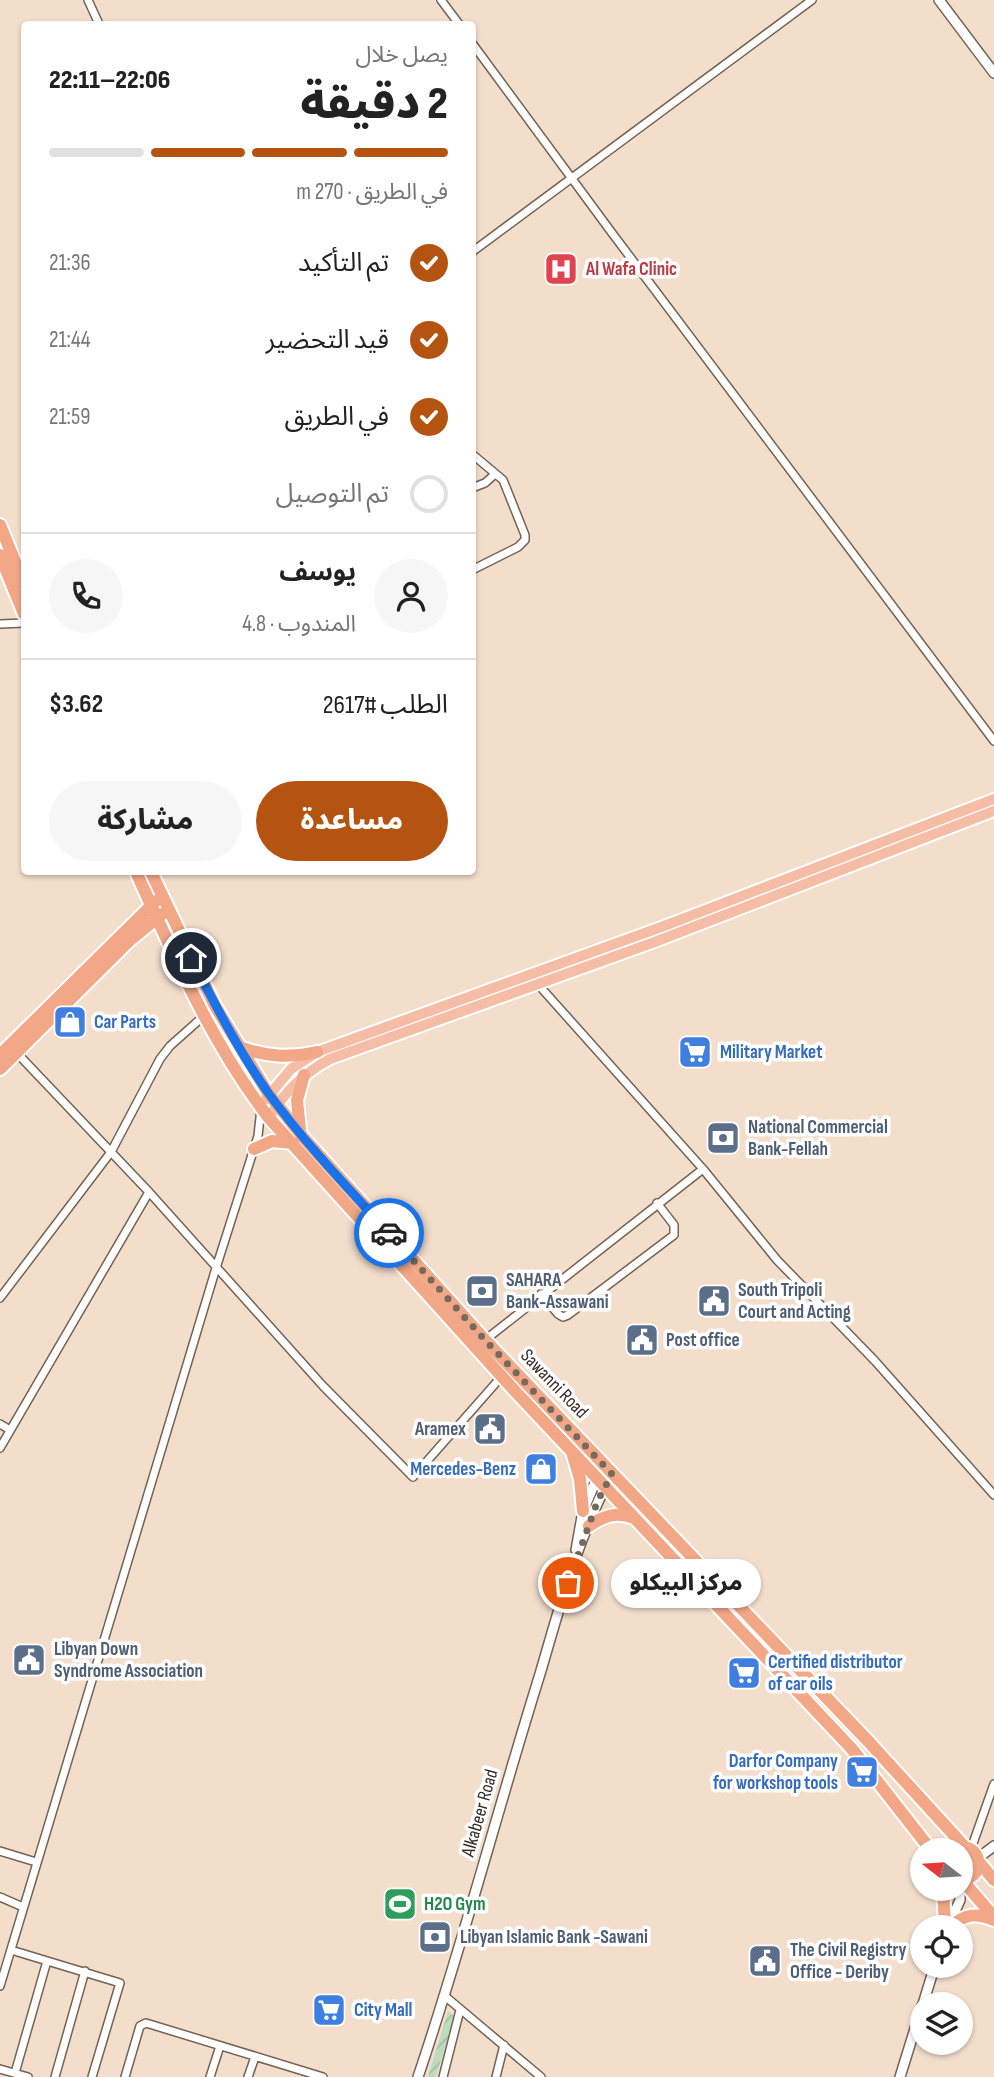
<!DOCTYPE html>
<html lang="ar">
<meta charset="utf-8">
<style>
:root{--surface:#fff;--page:#f6f6f6;--text:#222;--muted:#767676;--line:#e0e0e0;--accent:#b45410}
body{margin:0;font-family:"Sofia Sans Condensed","Noto Sans Arabic",sans-serif;background:var(--page);color:var(--text);direction:rtl;height:100vh;display:flex;flex-direction:column;font-size:26px;white-space:nowrap}
*{box-sizing:border-box;margin:0}
p{font-size:23px;color:var(--muted)}
.icon{flex:none;width:38px;height:38px;fill:none;stroke:currentColor;stroke-width:2;stroke-linecap:round;stroke-linejoin:round}
.map{position:relative;flex:1;overflow:hidden;direction:ltr}
.side{position:absolute;left:21px;top:21px;width:455px;height:854px;display:flex;flex-direction:column;background:var(--surface);border-radius:7px;box-shadow:0 2px 5px #0004;direction:rtl}
.side>*{flex:none}
.needle{width:46px;rotate:287deg}
.tools{position:absolute;left:910px;top:1838px;display:grid;gap:14px}
.tools a{display:grid;place-items:center;width:63px;height:63px;border-radius:50%;background:var(--surface);box-shadow:0 2px 5px #0004;font-size:35px}
.pin{position:absolute;display:grid;place-items:center;width:60px;height:60px;color:#fff;margin:-30px;border:4px solid #fff;border-radius:50%;box-shadow:0 2px 7px #0007}
.courier{position:absolute;display:grid;place-items:center;width:70px;height:70px;margin:-35px;border:5px solid #1a73e8;border-radius:50%;background:#fff;color:#222;box-shadow:0 2px 9px #0007}
.bubble{position:absolute;height:49px;border-radius:24px;background:var(--surface);box-shadow:0 2px 5px #0004;font-size:23px;font-weight:800;line-height:49px;text-align:center;direction:rtl}
.headline em{font-style:normal;font-weight:800}
.headline div{display:flex;flex-direction:column-reverse}
.headline{display:flex;align-items:center;justify-content:space-between;height:119px;padding:0 28px}
h1{font-size:46px;font-weight:800;line-height:52px}
.bar{display:grid;grid-template-columns:repeat(4,1fr);gap:10px 7px;align-content:center;height:84px;padding:0 28px}
.bar i{height:9px;border-radius:5px;background:var(--line)}
.bar .selected{background:var(--accent)}
.bar p{grid-column:span 4}
.line{display:flex;align-items:center;gap:18px;padding:0 28px;border-top:2px solid var(--line)}
.line div{flex:1}
.round{display:grid;place-items:center;flex:none;width:74px;height:74px;border-radius:37px;background:var(--page)}
ol{padding:0 28px;list-style:none}
li{display:flex;align-items:center;gap:21px;height:77px}
li p{margin-inline-start:auto}
li .icon{padding:7px;border-radius:50%;background:var(--accent);color:#fff;stroke-width:4}
li:last-child{color:var(--muted)}
li i{width:38px;height:38px;border:4px solid var(--line);border-radius:50%}
.action{display:flex;gap:14px;margin-top:auto;padding:14px 28px}
.action a{flex:1;height:80px;border-radius:42px;background:var(--accent);color:#fff;font-size:28px;font-weight:800;line-height:80px;text-align:center}
.action a+a{background:var(--page);color:var(--text)}
.map>svg:first-child{display:block}
</style>
<div class="map">
<svg width="994" height="2077" viewBox="0 0 994 2077">
<defs>
<pattern id="garden-furrows" width="10" height="10" patternUnits="userSpaceOnUse" patternTransform="scale(1.75)"><rect width="10" height="10" fill="#bcdcc0"/><path d="M-1 1l2-2M0 10L10 0M9 11l2-2" fill="none" stroke="#a2bda5"/></pattern>
</defs>
<rect width="100%" height="100%" fill="#f3decc"/>
<path fill="url(#garden-furrows)" d="M448,2011L454,2016L436,2077H428Z"/>
<g fill="none" stroke-linecap="round" stroke-linejoin="round">
<defs>
<path id="minor" d="M88,0L99,24
M441,0L459,24
M472,43L612,233L994,741
M472,252L812,0
M472,454L503,480L525,535V540L518,547L472,570
M472,488L485,483L495,474
M0,624L24,623
M535,981L703,1169L777,1260L875,1361L994,1495
M15,1051L149,1192L323,1386L413,1477L502,1376
M541,1294L558,1314L563,1317L568,1315L674,1235V1225L657,1203
M0,1298L111,1152L160,1059L170,1046L215,1006
M485,1340L703,1169
M0,1424L10,1430
M0,1448L149,1192
M971,1849L994,1784
M0,1851L36,1862
M0,1897L23,1907
M11,1950L120,1983L92,2077
M0,1986L216,1268L258,1136L261,1108
M446,1997L541,2077
M0,2069L28,2077
M15,2073L47,1961
M55,2077L85,1971
M125,2077L140,2026L146,2023L323,2077
M210,2077L220,2046
M248,2077L255,2057
M443,2077L460,2010
M496,2077L504,2045"/>
<path id="tertiary" d="M939,0L994,73
M576,1550L583,1511L603,1464
M978,1858L994,1846
M948,1927L960,1900V1888
M923,2004L935,1965
M418,2077C463,1944 498,1808 540,1674C560,1606 578,1536 612,1474
M900,2077L922,2006"/>
<path id="primary" d="M266,1099L291,1069L317,1052L664,926L994,799
M269,1118C284,1092 304,1073 330,1059L652,943L994,811"/>
<path id="trunk" d="M0,525L24,584
M0,555L24,614
M136,872C175,957 211,1043 269,1118L514,1390L852,1749L931,1850
M151,872L215,1006L268,1093L303,1137L485,1340L868,1741L964,1846
M240,1047C266,1057 289,1058 317,1052
M0,1055L156,901
M0,1069L130,940L162,914
M300,1130L297,1100L304,1075
M254,1149L272,1141L293,1143
M573,1455L580,1479L583,1511
M589,1526C603,1516 617,1511 634,1518
M951,1850C979,1836 991,1877 961,1880
M979,1862L994,1880
M962,1880L994,1917
M943,1888L945,1927
M951,1927C965,1913 977,1913 994,1920"/>
</defs>
<use href="#minor" stroke="#746252" stroke-width="10"/>
<use href="#tertiary" stroke="#746252" stroke-width="12"/>
<use href="#primary" stroke="#fff" stroke-width="14"/>
<use href="#trunk" stroke="#fff" stroke-width="16"/>
<use href="#minor" stroke="#fff" stroke-width="7"/>
<use href="#tertiary" stroke="#fff" stroke-width="9"/>
<use href="#primary" stroke="#f5bda5" stroke-width="10"/>
<use href="#trunk" stroke="#f2a787" stroke-width="12"/>
</g>
<g fill="none" stroke-linecap="round" stroke-linejoin="round">
<path stroke="#766a5f" stroke-width="7" stroke-dasharray="0 12.6" d="M389,1233L485,1340L612,1474L598,1500L568,1583"/>
<path stroke="#1a73e8" stroke-width="9" d="M191,958C215,1004 239,1052 269,1094C305,1143 348,1188 389,1233"/>
</g>
<defs>
<symbol id="hospital-square" viewBox="-11 -11 22 22"><rect x="-9" y="-9" width="18" height="18" rx="4" fill="#e0444e" stroke="#fff"/><path d="M-5-5h3v3.5h4V-5h3V5h-3V1.5h-4V5h-3Z" fill="#fff"/></symbol>
<symbol id="shop-square" viewBox="-11 -11 22 22"><rect x="-9" y="-9" width="18" height="18" rx="4" fill="#3f7fe0" stroke="#fff"/><path d="M-5-2.5h2.3a2.7 3.5 0 0 1 5.4 0H5L5.5 6h-11ZM-1.5-2.5h3a1.5 2.3 0 0 0-3 0Z" fill="#fff"/></symbol>
<symbol id="supermarket-square" viewBox="-11 -11 22 22"><rect x="-9" y="-9" width="18" height="18" rx="4" fill="#3f7fe0" stroke="#fff"/><path d="M-6-5.5h2.5l.6 2H6L4.5 2H-2.5L-4.4-4H-6ZM-1.5 3.2a1.3 1.3 0 1 0 .1 0ZM3 3.2a1.3 1.3 0 1 0 .1 0Z" fill="#fff"/></symbol>
<symbol id="bank-square" viewBox="-11 -11 22 22"><rect x="-9" y="-9" width="18" height="18" rx="4" fill="#5c6f8a" stroke="#fff"/><path d="M-6-4H6V4H-6ZM0-2.3a2.3 2.3 0 1 0 0 4.6a2.3 2.3 0 1 0 0-4.6Z" fill="#fff"/></symbol>
<symbol id="civic-square" viewBox="-11 -11 22 22"><rect x="-9" y="-9" width="18" height="18" rx="4" fill="#5c6f8a" stroke="#fff"/><path d="M-.6-6.5H3V-4.5H.6V-3L4-1V1h2V6H-6V1h2V-1L-.6-3ZM-1.2 2.5V6h2.4V2.5Z" fill="#fff"/></symbol>
<symbol id="stadium-square" viewBox="-11 -11 22 22"><rect x="-9" y="-9" width="18" height="18" rx="4" fill="#2e9e5b" stroke="#fff"/><path d="M0-5a6.5 5 0 1 0 0 10a6.5 5 0 1 0 0-10ZM-3.5-1.8h7v3.6h-7Z" fill="#fff"/></symbol>
</defs>
<g fill-rule="evenodd">
<use href="#hospital-square" x="542" y="250" width="38" height="38"/>
<use href="#shop-square" x="51" y="1003" width="38" height="38"/>
<use href="#supermarket-square" x="676" y="1033" width="38" height="38"/>
<use href="#bank-square" x="704" y="1119" width="38" height="38"/>
<use href="#bank-square" x="463" y="1272" width="38" height="38"/>
<use href="#civic-square" x="695" y="1282" width="38" height="38"/>
<use href="#civic-square" x="623" y="1321" width="38" height="38"/>
<use href="#civic-square" x="471" y="1410" width="38" height="38"/>
<use href="#shop-square" x="522" y="1450" width="38" height="38"/>
<use href="#civic-square" x="10" y="1641" width="38" height="38"/>
<use href="#supermarket-square" x="725" y="1654" width="38" height="38"/>
<use href="#supermarket-square" x="843" y="1753" width="38" height="38"/>
<use href="#stadium-square" x="381" y="1885" width="38" height="38"/>
<use href="#bank-square" x="416" y="1918" width="38" height="38"/>
<use href="#civic-square" x="746" y="1942" width="38" height="38"/>
<use href="#supermarket-square" x="310" y="1991" width="38" height="38"/>
</g>
<g text-anchor="middle" dominant-baseline="central" stroke-width="7" stroke-linejoin="round" paint-order="stroke">
<g font-size="19" font-weight="bold" fill="#be3a42" stroke="#fff" text-anchor="start">
<text x="586" y="269">Al Wafa Clinic</text>
</g>
<g font-size="19" font-weight="bold" fill="#366cbe" stroke="#fff" text-anchor="start">
<text x="94" y="1022">Car Parts</text>
<text x="720" y="1052">Military Market</text>
<text x="516" y="1469" text-anchor="end">Mercedes-Benz</text>
<text x="768" y="1662">Certified distributor<tspan x="768" dy="22">of car oils</tspan></text>
<text x="838" y="1761" text-anchor="end">Darfor Company<tspan x="838" dy="22">for workshop tools</tspan></text>
<text x="354" y="2010">City Mall</text>
</g>
<g font-size="19" font-weight="bold" fill="#4e5e75" stroke="#fff" text-anchor="start">
<text x="748" y="1127">National Commercial<tspan x="748" dy="22">Bank-Fellah</tspan></text>
<text x="506" y="1280">SAHARA<tspan x="506" dy="22">Bank-Assawani</tspan></text>
<text x="738" y="1290">South Tripoli<tspan x="738" dy="22">Court and Acting</tspan></text>
<text x="666" y="1340">Post office</text>
<text x="466" y="1429" text-anchor="end">Aramex</text>
<text x="54" y="1649">Libyan Down<tspan x="54" dy="22">Syndrome Association</tspan></text>
<text x="460" y="1937">Libyan Islamic Bank -Sawani</text>
<text x="790" y="1950">The Civil Registry<tspan x="790" dy="22">Office - Deriby</tspan></text>
</g>
<g font-size="19" fill="#332b25" stroke="#fff">
<text transform="translate(554 1384) rotate(46)">Sawanni Road</text>
<text transform="translate(480 1813) rotate(-74)">Alkabeer Road</text>
</g>
<g font-size="19" font-weight="bold" fill="#27864d" stroke="#fff" text-anchor="start">
<text x="424" y="1904">H2O Gym</text>
</g>
</g>
</svg>
<div class="tools">
<a><svg class="needle" viewBox="-14 -14 28 28"><path d="M0-13l5 13h-10z" fill="#e53935"/><path d="M0 13l5-13h-10z" fill="#767676"/></svg></a>
<a><svg class="icon" aria-label="locate" viewBox="0 0 24 24"><circle cx="12" cy="12" r="6"/><path d="M12 2v4M12 18v4M2 12h4M18 12h4"/></svg></a>
<a><svg class="icon" aria-label="layers" viewBox="0 0 24 24"><path d="M12 4l9 5-9 5-9-5zM3 14l9 5 9-5"/></svg></a>
</div>
<div class="pin" style="left:568px;top:1583px;background:#ea580c"><svg class="icon" aria-label="bag" viewBox="0 0 24 24"><path d="M5 8h14l-1 12H6zM9 8a3 3 0 0 1 6 0"/></svg></div>
<div class="pin" style="left:191px;top:958px;background:#1f2937"><svg class="icon" aria-label="home" viewBox="0 0 24 24"><path d="M3 11l9-7 9 7M6 9v11h12V9"/></svg></div>
<div class="courier" style="left:389px;top:1233px"><svg class="icon" aria-label="car" viewBox="0 0 24 24"><path d="M5 17H2v-5l4-1 3-4h7l3 4 3 1v5h-3M9 17h6M6 11h13"/><circle cx="7" cy="17" r="2"/><circle cx="17" cy="17" r="2"/></svg></div>
<div class="bubble" style="left:611px;top:1559px;width:150px">مركز البيكلو</div>
<section class="side">
<div class="headline"><div><h1>2 دقيقة</h1><p>يصل خلال</p></div><em>22:06–22:11</em></div>
<div class="bar"><i class="selected"></i><i class="selected"></i><i class="selected"></i><i></i><p>في الطريق · 270 m</p></div>
<ol>
<li><svg class="icon" aria-label="check" viewBox="0 0 24 24"><path d="M5 12l5 5 9-10"/></svg>تم التأكيد<p>21:36</p></li>
<li><svg class="icon" aria-label="check" viewBox="0 0 24 24"><path d="M5 12l5 5 9-10"/></svg>قيد التحضير<p>21:44</p></li>
<li><svg class="icon" aria-label="check" viewBox="0 0 24 24"><path d="M5 12l5 5 9-10"/></svg>في الطريق<p>21:59</p></li>
<li><i></i>تم التوصيل</li>
</ol>
<div class="line" style="height:126px"><a class="round"><svg class="icon" aria-label="person" viewBox="0 0 24 24"><circle cx="12" cy="8" r="4"/><path d="M4 21q1-7 8-7t8 7"/></svg></a><div><b>يوسف</b><p>المندوب · 4.8</p></div><a class="round"><svg class="icon" aria-label="phone" viewBox="0 0 24 24"><path d="M5 4h4l2 5-3 2q2 4 5 5l2-3 5 2v4C11 20 4 13 5 4z"/></svg></a></div>
<div class="line" style="height:91px"><div>الطلب #2617</div><b>$3.62</b></div>
<div class="action"><a>مساعدة</a><a>مشاركة</a></div>
</section>
</div>
